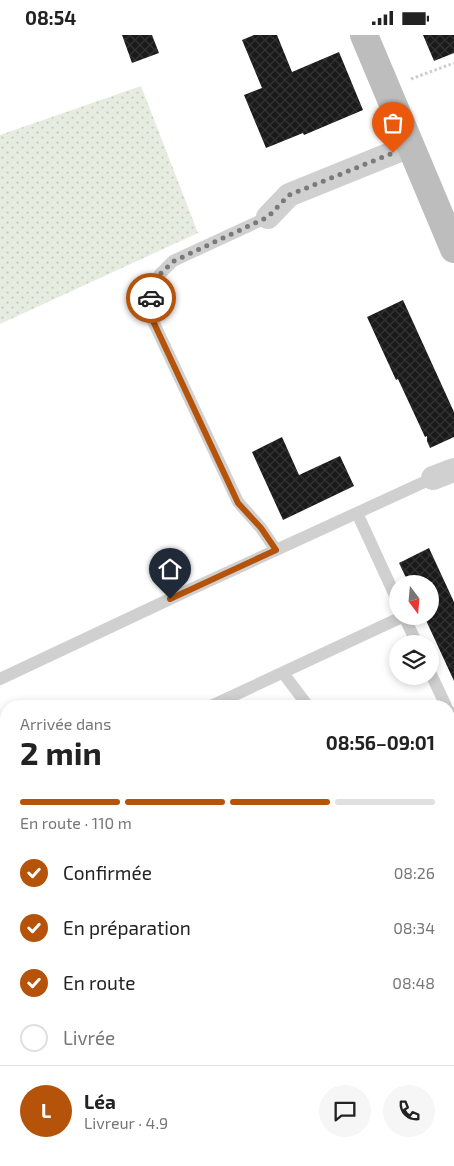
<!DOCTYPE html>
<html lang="fr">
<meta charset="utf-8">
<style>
:root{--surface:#fff;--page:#f6f6f6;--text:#222;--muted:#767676;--line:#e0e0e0;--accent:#b45309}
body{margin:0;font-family:"Exo 2",sans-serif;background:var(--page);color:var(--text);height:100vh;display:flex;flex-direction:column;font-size:19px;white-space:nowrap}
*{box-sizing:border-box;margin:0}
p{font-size:16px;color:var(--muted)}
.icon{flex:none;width:28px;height:28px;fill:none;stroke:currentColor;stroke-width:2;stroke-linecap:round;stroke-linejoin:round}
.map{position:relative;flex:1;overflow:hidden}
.details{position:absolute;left:0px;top:665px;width:455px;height:466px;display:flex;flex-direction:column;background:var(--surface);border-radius:20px 20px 0 0;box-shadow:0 2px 8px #0003}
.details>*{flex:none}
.needle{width:32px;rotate:164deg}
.controls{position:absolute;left:389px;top:540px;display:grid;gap:10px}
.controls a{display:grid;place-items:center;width:50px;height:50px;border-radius:50%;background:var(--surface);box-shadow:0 2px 8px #0003;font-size:25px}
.pin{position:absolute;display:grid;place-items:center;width:42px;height:42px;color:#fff;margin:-51px -21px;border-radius:50% 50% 50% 0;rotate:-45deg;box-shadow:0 0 5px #0007}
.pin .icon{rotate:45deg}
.courier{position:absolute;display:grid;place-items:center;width:50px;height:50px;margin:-25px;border:4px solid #b45309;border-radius:50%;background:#fff;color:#222;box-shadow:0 1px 6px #0007}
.overview em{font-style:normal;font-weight:700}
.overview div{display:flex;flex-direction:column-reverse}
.overview{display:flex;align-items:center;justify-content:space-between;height:85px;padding:0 20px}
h1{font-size:32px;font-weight:700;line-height:38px}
.bar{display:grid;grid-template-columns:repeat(4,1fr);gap:8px 5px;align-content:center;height:60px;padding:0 20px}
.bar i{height:6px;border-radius:4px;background:var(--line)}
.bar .selected{background:var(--accent)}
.bar p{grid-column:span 4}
.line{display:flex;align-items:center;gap:12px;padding:0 20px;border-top:1px solid var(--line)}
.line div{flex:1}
.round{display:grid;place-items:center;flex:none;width:52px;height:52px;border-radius:26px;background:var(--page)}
ol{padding:0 20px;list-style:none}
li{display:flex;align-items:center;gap:15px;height:55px}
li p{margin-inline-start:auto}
li .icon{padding:5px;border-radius:50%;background:var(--accent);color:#fff;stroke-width:4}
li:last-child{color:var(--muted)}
li i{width:28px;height:28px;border:2px solid var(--line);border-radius:50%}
.status{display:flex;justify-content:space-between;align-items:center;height:35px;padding:0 25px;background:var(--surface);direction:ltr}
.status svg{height:14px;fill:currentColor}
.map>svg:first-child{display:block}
</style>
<div class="status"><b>08:54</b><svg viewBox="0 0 49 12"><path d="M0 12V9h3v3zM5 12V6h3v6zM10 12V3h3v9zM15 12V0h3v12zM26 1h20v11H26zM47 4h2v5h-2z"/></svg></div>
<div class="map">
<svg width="454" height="1131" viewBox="0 0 454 1131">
<defs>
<pattern id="garden-dots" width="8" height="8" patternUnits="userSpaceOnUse" patternTransform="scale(1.25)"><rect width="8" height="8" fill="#e6ecdf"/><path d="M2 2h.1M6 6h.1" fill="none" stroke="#c6cbc0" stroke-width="1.8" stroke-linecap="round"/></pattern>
<pattern id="building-cross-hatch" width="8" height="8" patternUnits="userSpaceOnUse" patternTransform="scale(1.25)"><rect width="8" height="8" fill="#1a1a1a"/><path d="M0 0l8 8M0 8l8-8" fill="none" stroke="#333"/></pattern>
</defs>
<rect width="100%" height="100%" fill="#fff"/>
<path fill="#e6ecdf" d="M0,958L6,969V1125H98L101,1131H0Z
M454,1103V1131H393L406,1125H449V1106Z"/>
<path fill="url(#garden-dots)" d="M141,51L198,198L0,289V100Z"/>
<path fill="url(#building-cross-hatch)" d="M122,0H152L159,18L132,28Z
M254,0H277L292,37L339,17L363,75L304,100L303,98L266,113L244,60L262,53L242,5Z
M423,0H454V18L434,26Z
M403,265L454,377V402L430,413L427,406V401L425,402L398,344L396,345L367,282Z
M282,402L299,440L340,421L354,451L283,485L252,417Z
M429,513L454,567V646L424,581H430V549H409L399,528Z"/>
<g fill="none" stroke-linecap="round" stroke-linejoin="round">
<path stroke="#cdcdcd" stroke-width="3" stroke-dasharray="2.5 2.5" stroke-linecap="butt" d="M411,44L454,28"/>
<path stroke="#d0d0d0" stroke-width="12" d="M268,182L173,226L159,240L151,263L153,286L238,467L261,493L276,515
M357,478L398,567
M430,637L446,671
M283,638L308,671
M0,644L187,556L433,443
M211,671L404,581L417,609
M449,676L454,687
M0,769L6,766
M0,839L6,853
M449,857L454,864
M449,1027L454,1025
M142,1125L150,1131
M224,1131L237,1125"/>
<path stroke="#d0d0d0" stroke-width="24" d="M268,182L289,160L410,111
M433,443L454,435"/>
<path stroke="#bdbdbd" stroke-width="28" d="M364,0L454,214"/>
</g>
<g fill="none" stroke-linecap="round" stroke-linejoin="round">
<path stroke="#7a7a7a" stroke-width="5" stroke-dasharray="0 9" d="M151,263L159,240L174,226L268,182L289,160L393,118"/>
<path stroke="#b45309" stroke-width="6" d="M151,263L153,286L238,468L261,493L276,515L170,564"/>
</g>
</svg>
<div class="controls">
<a><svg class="needle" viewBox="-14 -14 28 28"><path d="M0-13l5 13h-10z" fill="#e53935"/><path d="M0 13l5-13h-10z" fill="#767676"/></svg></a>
<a><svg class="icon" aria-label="layers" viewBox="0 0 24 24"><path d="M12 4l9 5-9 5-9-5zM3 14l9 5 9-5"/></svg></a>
</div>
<div class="pin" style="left:393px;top:118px;background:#ea580c"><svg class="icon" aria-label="bag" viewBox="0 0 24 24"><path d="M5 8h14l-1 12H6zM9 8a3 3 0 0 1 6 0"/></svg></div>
<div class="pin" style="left:170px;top:564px;background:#1f2937"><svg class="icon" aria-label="home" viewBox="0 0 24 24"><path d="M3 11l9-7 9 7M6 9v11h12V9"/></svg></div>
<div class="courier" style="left:151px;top:263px"><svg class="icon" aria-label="car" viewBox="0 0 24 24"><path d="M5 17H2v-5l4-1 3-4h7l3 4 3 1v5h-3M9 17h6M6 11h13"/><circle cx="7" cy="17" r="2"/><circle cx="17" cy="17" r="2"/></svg></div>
<section class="details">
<div class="overview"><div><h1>2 min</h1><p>Arrivée dans</p></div><em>08:56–09:01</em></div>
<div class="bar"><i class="selected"></i><i class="selected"></i><i class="selected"></i><i></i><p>En route · 110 m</p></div>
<ol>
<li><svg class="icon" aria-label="check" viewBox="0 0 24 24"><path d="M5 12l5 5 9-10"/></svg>Confirmée<p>08:26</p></li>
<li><svg class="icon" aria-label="check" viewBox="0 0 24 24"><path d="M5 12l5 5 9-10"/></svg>En préparation<p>08:34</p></li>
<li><svg class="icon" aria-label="check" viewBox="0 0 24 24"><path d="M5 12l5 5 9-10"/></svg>En route<p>08:48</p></li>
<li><i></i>Livrée</li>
</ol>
<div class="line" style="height:90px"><b class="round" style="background:var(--accent);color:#fff">L</b><div><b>Léa</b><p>Livreur · 4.9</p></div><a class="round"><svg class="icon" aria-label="chat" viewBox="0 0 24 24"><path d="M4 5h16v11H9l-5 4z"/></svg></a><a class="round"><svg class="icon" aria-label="phone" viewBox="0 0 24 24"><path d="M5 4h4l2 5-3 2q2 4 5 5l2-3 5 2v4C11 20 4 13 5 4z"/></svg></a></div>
</section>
</div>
